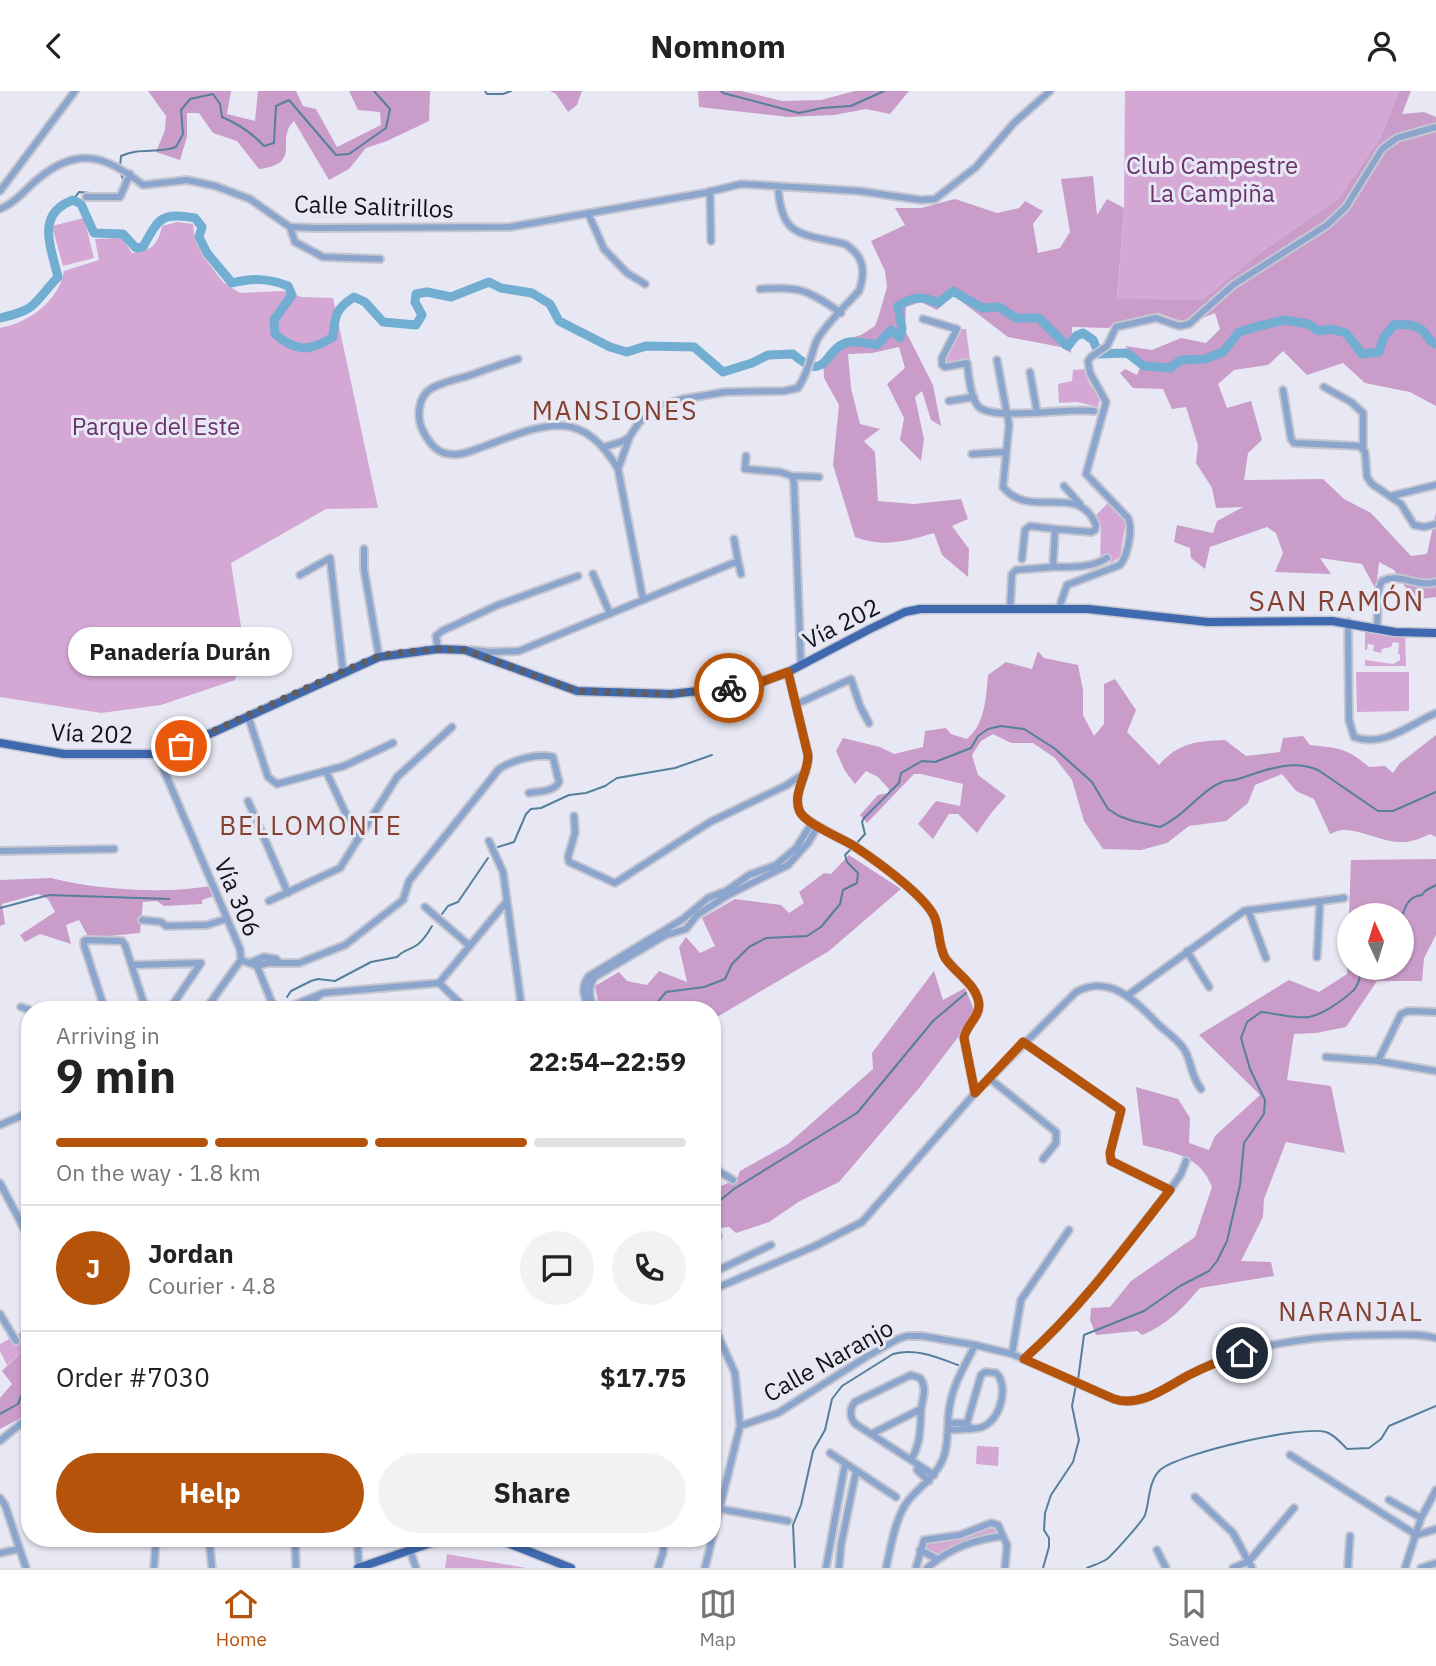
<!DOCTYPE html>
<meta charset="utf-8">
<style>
:root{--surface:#fff;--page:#f2f2f2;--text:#222;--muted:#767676;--line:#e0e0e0;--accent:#b45309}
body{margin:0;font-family:"IBM Plex Sans",sans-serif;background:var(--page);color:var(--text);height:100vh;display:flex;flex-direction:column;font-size:26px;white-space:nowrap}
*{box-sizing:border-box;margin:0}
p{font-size:23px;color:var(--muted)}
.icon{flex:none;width:38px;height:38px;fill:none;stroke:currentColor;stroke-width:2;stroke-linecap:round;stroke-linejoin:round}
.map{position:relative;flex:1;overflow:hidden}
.panel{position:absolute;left:21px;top:910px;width:700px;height:546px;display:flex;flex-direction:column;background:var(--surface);border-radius:28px;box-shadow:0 2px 5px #0004}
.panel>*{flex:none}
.needle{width:46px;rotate:356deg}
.controls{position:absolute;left:1337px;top:812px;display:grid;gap:14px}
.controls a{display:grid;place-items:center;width:77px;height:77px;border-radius:50%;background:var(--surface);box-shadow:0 2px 5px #0004;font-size:35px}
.pin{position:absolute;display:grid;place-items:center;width:60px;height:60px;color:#fff;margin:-30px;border:4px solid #fff;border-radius:50%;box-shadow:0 2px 7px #0007}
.courier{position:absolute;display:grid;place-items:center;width:70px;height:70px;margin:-35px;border:5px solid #b45309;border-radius:50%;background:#fff;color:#222;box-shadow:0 2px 9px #0007}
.bubble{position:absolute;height:49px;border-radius:24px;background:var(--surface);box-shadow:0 2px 5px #0004;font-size:23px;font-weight:700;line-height:49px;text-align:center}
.overview em{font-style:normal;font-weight:700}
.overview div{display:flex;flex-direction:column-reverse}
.overview{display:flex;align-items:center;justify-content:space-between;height:119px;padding:0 35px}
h1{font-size:46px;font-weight:700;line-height:52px}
.bar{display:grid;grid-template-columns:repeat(4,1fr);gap:10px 7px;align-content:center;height:84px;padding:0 35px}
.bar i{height:9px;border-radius:5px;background:var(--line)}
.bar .active{background:var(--accent)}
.bar p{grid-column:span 4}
.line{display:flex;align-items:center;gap:18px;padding:0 35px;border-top:2px solid var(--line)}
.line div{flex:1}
.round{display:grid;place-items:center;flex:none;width:74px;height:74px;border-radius:37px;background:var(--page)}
.action{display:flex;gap:14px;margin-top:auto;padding:14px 35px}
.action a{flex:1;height:80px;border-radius:42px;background:var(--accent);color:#fff;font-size:28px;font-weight:700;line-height:80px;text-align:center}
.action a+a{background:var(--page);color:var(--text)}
header{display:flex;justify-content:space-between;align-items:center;height:91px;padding:0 35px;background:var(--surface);font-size:32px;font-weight:700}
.tabs{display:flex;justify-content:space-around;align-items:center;height:98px;border-top:2px solid var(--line);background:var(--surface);font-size:19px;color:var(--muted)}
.tabs a{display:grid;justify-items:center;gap:4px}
.tabs .active{color:var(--accent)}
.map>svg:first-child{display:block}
</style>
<header><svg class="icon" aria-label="back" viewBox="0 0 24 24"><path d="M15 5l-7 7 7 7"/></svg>Nomnom<svg class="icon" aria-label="person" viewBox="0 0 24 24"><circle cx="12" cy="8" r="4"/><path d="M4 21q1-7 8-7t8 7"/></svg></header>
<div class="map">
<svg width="1436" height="1477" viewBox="0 0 1436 1477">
<rect width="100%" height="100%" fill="#e7e8f4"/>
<path fill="#d4a7d4" d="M1125,0H1399L1381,46L1339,107L1256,165L1202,209H1117L1124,117Z
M84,127L94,167L63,175L52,135Z
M177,131L193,133L195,149L203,165L223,191L240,202L283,200L302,206L333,207L378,417L326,418L231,472L245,561L235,589L161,614L101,622L0,606V237C28,232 59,210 64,180L99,169L95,148L122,147L132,162C151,160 158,154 162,135Z
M961,238H966L970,268L947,272L945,271V266Z
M1085,278L1090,294L1100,306L1098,316L1077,311L1059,312L1058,293L1072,290L1073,279Z
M1108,412L1126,430L1120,466L1111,472L1108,465L1100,469L1101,433L1096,424Z
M1365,537L1405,544L1406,575H1365V569L1393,573L1400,569V563H1398L1399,552L1393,551L1391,556L1382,558L1381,562L1373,560L1374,554L1368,553L1367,559H1365Z
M1409,581V620L1357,621L1356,581Z
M30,1236V1252L7,1274L0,1260V1253L11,1247L16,1253L21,1250L18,1243Z
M977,1355L999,1356L998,1375L976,1373Z
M995,1435L996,1443C974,1446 957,1450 939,1463L925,1457V1453L945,1451Z
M447,1463L526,1477H445Z"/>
<path fill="#c99cc9" d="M148,0H231L227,23L255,30L258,0H296L303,15L316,18L337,56L381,34L380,21L358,19L349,0H430L429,30L387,50L366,57L349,78L329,89L294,30C274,49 304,72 259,78L237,50L213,42L199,22H187V46L180,69L156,61L165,39L166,25Z
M550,0H582L577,14L568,21L556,3Z
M698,0H741L782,10L821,9L855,0H909L890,23L866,18L834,24L788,26L699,16Z
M1399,0H1411L1402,23L1424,21L1436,26V315L1410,301L1365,292L1343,272L1307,284L1283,260L1268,274L1234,279L1218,293L1227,317L1251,310L1262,349L1248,362L1244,389L1323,388L1344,408L1371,422L1411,465L1427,463L1436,422V506L1414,509L1394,479L1379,471L1376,499L1362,473L1320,467L1331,483L1275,481L1283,462L1276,442L1267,436L1210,456L1205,478L1191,467L1190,457L1174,451L1177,434L1213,442L1217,430L1243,416L1216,417L1212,397L1196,372L1198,354L1186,316L1172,318L1163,298L1133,297L1120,282L1125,278L1137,284L1142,272L1125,255L1152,259L1181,247L1206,252L1220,238L1215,222L1198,229L1181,230L1158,222L1108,237L1072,236L1071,262L1061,256L1008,246L953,204L937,219L921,211L906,216L905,239L933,294L941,335L931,329L922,300L915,306L924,348L921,370L900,349L904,327L887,293L905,277L899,256L872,262L848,263L851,297L860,333L880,338L864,350L875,361L878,410L914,413L961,408L968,428L952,435L969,458L968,486L942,464L934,442C907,450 882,457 855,446L833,374L839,314L824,287L823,268L845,249L861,244L875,235L879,224L887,196L885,180L871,150L905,134L895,117H921L955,108L997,122L1019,117L1025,110L1043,120L1033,133L1038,162L1060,157L1070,141L1061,88L1093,85L1097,124L1107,108L1124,117L1117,208L1202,209L1256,165L1339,107L1381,46Z
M1038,560L1044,567L1078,574L1083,599V624L1094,645L1104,633V593L1115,588L1136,619L1127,641L1159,674C1178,652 1197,650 1225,649L1246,665L1280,661L1283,647L1303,645L1310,654C1339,657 1347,657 1369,676L1385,675L1393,682L1399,673L1436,644V746L1430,743C1394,762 1378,742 1346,739C1341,738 1335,741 1330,743L1314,708L1296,700L1282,683L1255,694L1248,712L1226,730L1189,735L1167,752L1141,759L1103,758L1084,730L1072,689L1055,667L1033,652H1011L993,643L981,650L972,664L978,684L1006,705L992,721L977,742L958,723H949L933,748L918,733L936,710L960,715L963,693L921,683H914L867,732L860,724L878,704L888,702L889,698L878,686L866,680L855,693L845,680L836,660L843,647L880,656L894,663L923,656L925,640L946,637L951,643L967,648C985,633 986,607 988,584L1006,571L1032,578Z
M849,764L901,798L829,860L712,929V919H604L599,916L595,895L619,881L627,890L647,894L659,880L687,891L679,856L686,846L700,862L715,855L702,827L735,808L781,814L789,822L804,812L799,801L824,782L831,783Z
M1436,768V844L1424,867L1422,890H1377L1346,936L1316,942L1294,943L1287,989L1331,995L1345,1062L1286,1051L1264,1108L1263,1126L1241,1170L1271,1171L1274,1185L1200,1197C1183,1217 1167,1234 1142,1244L1137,1240L1096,1244L1090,1229L1091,1217L1110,1216L1131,1190L1195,1146L1212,1096C1200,1064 1173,1062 1143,1054L1136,996L1178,1008L1190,1027L1189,1052L1209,1059L1215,1045L1260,1004L1199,944L1289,889L1319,901L1347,883L1349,832V877H1402V824H1349L1351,769Z
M51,787C98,799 163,803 211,795L214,805L202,809V813L164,815L157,810L143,811L140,842L89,847L79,829L66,834L71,853L40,843L25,851L20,844L55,821L48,808L38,803L2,813L5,833L0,835V789Z
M934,880L943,909L965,897L974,919L959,945L920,996L839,1091L800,1110L769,1131L736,1142L729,1136L712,1138V1099L737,1088L740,1080L788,1053L873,978L872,962Z
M30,1252V1313L23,1326L0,1338V1307L12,1293L2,1280Z"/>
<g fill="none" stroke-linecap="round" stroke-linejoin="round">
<path stroke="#557f9a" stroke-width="2" d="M485,0L487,3H503L511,0
M721,0L723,2L799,22L822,17L851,15L884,0
M120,75L121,65C139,56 158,63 176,56L183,43L181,19L190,8L213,3L220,13L222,26C239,33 252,42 264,55L274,52L276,15L289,9L336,64L349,63L386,37L390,18L374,0
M120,80L124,91
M73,109L79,101L102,103
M855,754L865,743L862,731L864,727L899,692L901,682L922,670L935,671L971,657L978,645L988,638L1001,635L1024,638L1054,657L1092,691L1108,718L1119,725L1133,730L1160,736C1185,725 1200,700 1222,691C1227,689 1233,690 1238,688C1264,680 1291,667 1318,679L1378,720H1393L1436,701
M498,756L514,751L526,723L531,718L541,717L569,704L586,702L605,695L617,687L675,677L712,664
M0,817L49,804L169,808
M442,823L448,815L458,811L488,767
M1402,826C1405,815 1409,805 1422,804L1425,800L1436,794
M287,906L291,900L311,890L318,888L335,890L371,871L397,866C403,859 410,859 417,854C424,849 428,842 432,835
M651,919L666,901L704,896L725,888L732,873L749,856L766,847L807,845L821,836L840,813L843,799L857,792L858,782L847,771L845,764L851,758
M712,1116L734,1098L857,1022L933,930L966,902
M1078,1289L1084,1244L1144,1220L1180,1195L1209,1180L1217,1170L1227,1150L1240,1094L1244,1052L1264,1023L1265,1009L1250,978L1241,947L1247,931L1261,921C1299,925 1306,935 1339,911C1356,899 1358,897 1362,877
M0,1323L18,1313L23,1301L30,1296
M795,1477L793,1434L801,1414L813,1360L825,1339L832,1308L842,1295L893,1263C916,1257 936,1266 958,1274
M1043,1477L1049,1456V1447L1044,1439L1045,1422L1051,1404L1073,1371L1079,1349L1072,1315L1076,1294
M1087,1477C1094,1474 1101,1472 1107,1468C1113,1463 1143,1430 1145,1424C1150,1409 1148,1391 1160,1379C1180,1362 1302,1334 1326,1341C1335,1344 1341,1352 1347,1358L1369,1357L1381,1348L1389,1335L1436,1315"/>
<path stroke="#72add2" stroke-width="9" d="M0,227C38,219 33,212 58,186C51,156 35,123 73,109L81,113L94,142L123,143L136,157L143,156C159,127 161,121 195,127L202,136L199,146L207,162L232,192C252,187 268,187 288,195L292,204L274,229L275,243C296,261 310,261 333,246C335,225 335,218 354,206L365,211L383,231L416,234L422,224L415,211L416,203L427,201L451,206L489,191L501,197L532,202L550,213L559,230L610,256L627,261L646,255L694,256L723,281L752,272L768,264L793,263C829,295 823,256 849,251C857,250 869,253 877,254L891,239L900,247L902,238L898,215C913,205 922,205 938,212L953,200L982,217L999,216L1016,227H1039L1066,254L1068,255L1076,245L1083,242L1093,249L1099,263L1127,262L1144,275L1170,277L1181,269L1205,268L1223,261L1239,241L1259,235L1285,229L1308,233L1319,240L1331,238L1346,242L1362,263L1379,261L1384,246L1394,234C1404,233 1416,233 1423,240C1429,246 1428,250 1436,253"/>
<defs>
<path id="minor" d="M0,100L75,0
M710,100L711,150
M86,106H120L130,83
M0,118C17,111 25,98 39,87C78,55 107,65 143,94L187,89L215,95L250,108L290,136L316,137L510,136L704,102L741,93L859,100L921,109L935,108L976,76L1014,32L1050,0
M588,122L604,158L627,182L645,193
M290,136L295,151L323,166L380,168
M760,198C800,195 808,199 841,222
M923,228L957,238L942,267V274L945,276L967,272C969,285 970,306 978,315C991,331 1070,316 1094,320
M518,268C501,273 485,279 468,285C456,288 443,291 432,297C418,305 416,326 423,340C428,350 437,362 449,363C462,365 473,359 485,355C542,334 581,314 618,378
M997,269L1009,334L1003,396C1031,430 1078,390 1096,434L1095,439L1091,441L1055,438L1053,476L1016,479L1012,483L1010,517
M1030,281L1037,321
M1324,296L1351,311L1363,322V357
M1283,299L1291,348L1294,352L1360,355L1365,361L1367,386L1372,393L1401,413L1414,434L1424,436L1436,433
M949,310L974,306
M604,356L621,351L628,347
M972,363L1005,361
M746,365L745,378L780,381L792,385L794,392L801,574
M792,385L819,386
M1064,395L1080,413
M1391,405L1436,394
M364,458V478L379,566
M1022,468L1025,439L1030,435L1055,438
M738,470L741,483
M1053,476C1072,476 1091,477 1107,467
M593,483L610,523
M300,484L330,467L343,580
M643,508L618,378L630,345L638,333L649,321L662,314L683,308L725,301L784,300L798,297C808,282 810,268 816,251C822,237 847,213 859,200C866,180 864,165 845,153C800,142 781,147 778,95
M1059,517L1067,494L1120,474C1128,464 1133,438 1128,427L1086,383L1106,311L1090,282L1088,270L1091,266L1107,255L1116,236L1156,227L1179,235L1189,233L1233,194L1327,134L1346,116L1382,58L1397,47L1436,36
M1348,531L1349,629L1354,646C1384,657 1410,633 1436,622
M1377,536L1379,497L1382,490C1400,481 1417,497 1436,491
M438,558L436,545L442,540L498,514L578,485
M471,559L492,561L519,560L738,470L734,448
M788,581L808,664C810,682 791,703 800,721C806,732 841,747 854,755C875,769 923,803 934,825C940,838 938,854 945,866C955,882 978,894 979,914C979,927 966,934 964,947L975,1002
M797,613L851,588L860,615L869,632
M248,625L268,686L277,693L344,675L393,652
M157,663L240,858L241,869L205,919
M326,680L358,749
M248,710L288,802
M574,725L575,742L568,766L569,771L615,792L710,731L787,694L806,681
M489,750L503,781L522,919
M0,760L114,758
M269,810L340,777L397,686L452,636
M425,816L470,855
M1248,819L1266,867
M142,829L161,831L166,835L207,834L226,828
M1187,860L1209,896
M1317,866L1320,810
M241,869L257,875L275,919
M249,872L264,866L276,868L279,871
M132,874L201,872L169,919
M257,875L268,872H299L345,854L403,809L409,790L499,678C512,669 538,662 553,666L559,691C554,701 540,700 529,702
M439,892L467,919
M1128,904L1244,820L1344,807
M21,916L30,919
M105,919L84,854V850L86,849L122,850L125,854L146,919
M282,919L323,902L439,892L507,810
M302,919L321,903
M590,919C584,907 580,896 589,885L683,828L708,807L726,800L749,784L776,774L796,757L812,732
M596,919C589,909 587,896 595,886L666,844L686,838L697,824L728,804L788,774L808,752L818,735
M1023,951L1121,1019L1110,1062L1111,1070L1170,1099
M1326,966L1378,970L1436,980
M1378,970L1401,923L1408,920L1436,921
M989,987L1056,1041V1052L1043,1068
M0,1034L30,1021
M712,1071L717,1079L733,1089
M0,1092L30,1149
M712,1147L718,1145
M712,1182L771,1154
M712,1199L815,1155L862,1131L975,1002L1076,901C1111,882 1137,912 1160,935C1168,942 1178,949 1184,958C1192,971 1190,983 1201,998
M0,1223L16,1250
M1012,1263L1021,1209L1069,1139
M1024,1268C1079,1219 1124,1157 1170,1099L1181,1083L1186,1070
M949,1332H967L970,1337C999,1342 1011,1295 996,1282L985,1281L981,1284L967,1332
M740,1335L778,1322L866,1266L898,1248L907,1245H922L975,1254L1012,1263L1114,1308C1141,1317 1166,1296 1189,1284C1206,1275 1225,1267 1243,1261C1289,1248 1335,1244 1382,1244C1400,1244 1418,1242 1436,1247
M948,1339L971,1338
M873,1342L921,1318
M0,1350L30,1325
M830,1362L896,1406
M1290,1364L1415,1443
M911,1369C921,1352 920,1338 921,1320C922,1307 928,1298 920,1287L911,1284L855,1311C849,1318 849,1328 857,1334L934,1384
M918,1374L917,1379L929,1390
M1195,1406L1233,1442L1252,1477
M0,1407L5,1414L26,1477
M1389,1409L1421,1427
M720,1418L788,1430
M1414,1445L1436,1438
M209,1447L212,1477
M295,1447L296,1477
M357,1447L359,1476
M410,1459L416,1477
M920,1459L937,1468
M1157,1459L1166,1477
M0,1462L19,1458
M154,1477L156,1447
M658,1477L663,1462L664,1447
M705,1477L740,1335L735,1282L712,1231
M826,1477L845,1373
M839,1477L841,1454L856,1381
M886,1477C891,1456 894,1433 905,1414C916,1397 935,1388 943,1368C950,1350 946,1332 950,1314C953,1293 966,1273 975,1254
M916,1477L924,1449L960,1444L991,1432L998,1434L1007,1454L1005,1477
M927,1477C950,1457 973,1449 1003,1445
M1233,1477L1249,1470L1294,1417
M1348,1477L1350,1445
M1405,1477L1421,1427L1436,1399
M1421,1477L1436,1472"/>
<path id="major" d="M0,652L64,663H157L214,641L379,566L438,558L465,559L577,600L671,603L753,594L788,581L870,538L905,521L920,518H1088L1208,531L1332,530L1395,541L1436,542
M495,1447L571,1477
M358,1477L445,1447"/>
</defs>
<use href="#minor" stroke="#c5c6d1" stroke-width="10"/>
<use href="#major" stroke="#c5c6d1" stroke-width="11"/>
<use href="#minor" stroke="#8ca5cc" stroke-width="6"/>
<use href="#major" stroke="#3e69af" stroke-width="8"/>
</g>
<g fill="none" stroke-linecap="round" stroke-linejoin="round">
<path stroke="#5d5e64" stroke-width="7" stroke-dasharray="0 12.6" d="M181,655L343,580L379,565L403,561L438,558L465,559L577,600L671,603L729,597"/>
<path stroke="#b45309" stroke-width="9" d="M729,597L753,594L788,581L808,664C809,682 791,703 800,721C806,733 841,747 854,755C875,769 923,803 934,825C940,838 938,854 945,867C955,882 978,894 979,914C979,927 966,934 964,947L975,1002L1023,951L1121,1019L1110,1062L1111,1070L1170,1099C1125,1157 1079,1219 1024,1268L1114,1308C1142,1317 1167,1295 1191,1283C1207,1275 1225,1268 1242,1262"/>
</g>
<g text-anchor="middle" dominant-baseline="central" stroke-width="6" stroke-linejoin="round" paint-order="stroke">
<g font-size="24" fill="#6b336c" stroke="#e7e8f4">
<text x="1212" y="74">Club Campestre<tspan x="1212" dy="28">La Campiña</tspan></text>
<text x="156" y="335">Parque del Este</text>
</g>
<g font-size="24" fill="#121317" stroke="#e7e8f4">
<text transform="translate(374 115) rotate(2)">Calle Salitrillos</text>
<text transform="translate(841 532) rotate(-27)">Vía 202</text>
<text transform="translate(92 642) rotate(2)">Vía 202</text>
<text transform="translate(238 806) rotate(67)">Vía 306</text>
<text transform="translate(828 1269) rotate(-29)">Calle Naranjo</text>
</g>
<g font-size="26" letter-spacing="2" fill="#864030" stroke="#e7e8f4">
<text x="615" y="319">MANSIONES</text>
<text x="311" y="734">BELLOMONTE</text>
<text x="1351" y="1220">NARANJAL</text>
</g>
<g font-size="28" letter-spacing="2" fill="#864030" stroke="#e7e8f4">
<text x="1337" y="509">SAN RAMÓN</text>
</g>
</g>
</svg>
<div class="controls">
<a><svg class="needle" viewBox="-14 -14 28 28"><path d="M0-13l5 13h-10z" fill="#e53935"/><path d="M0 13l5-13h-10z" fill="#767676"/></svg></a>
</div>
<div class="pin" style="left:181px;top:655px;background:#ea580c"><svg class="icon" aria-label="bag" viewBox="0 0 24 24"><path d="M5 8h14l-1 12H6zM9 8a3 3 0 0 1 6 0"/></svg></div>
<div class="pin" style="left:1242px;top:1262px;background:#1f2937"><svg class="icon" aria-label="home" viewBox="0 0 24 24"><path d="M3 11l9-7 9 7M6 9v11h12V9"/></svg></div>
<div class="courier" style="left:729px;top:597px"><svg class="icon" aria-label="bike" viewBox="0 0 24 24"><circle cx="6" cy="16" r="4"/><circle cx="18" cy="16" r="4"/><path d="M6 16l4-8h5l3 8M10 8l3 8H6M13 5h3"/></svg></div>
<div class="bubble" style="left:68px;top:536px;width:224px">Panadería Durán</div>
<section class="panel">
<div class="overview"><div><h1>9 min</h1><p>Arriving in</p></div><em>22:54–22:59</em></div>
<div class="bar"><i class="active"></i><i class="active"></i><i class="active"></i><i></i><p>On the way · 1.8 km</p></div>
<div class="line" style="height:126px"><b class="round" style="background:var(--accent);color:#fff">J</b><div><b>Jordan</b><p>Courier · 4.8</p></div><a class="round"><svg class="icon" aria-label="chat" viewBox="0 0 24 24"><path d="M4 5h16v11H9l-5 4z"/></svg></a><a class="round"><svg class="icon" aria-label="phone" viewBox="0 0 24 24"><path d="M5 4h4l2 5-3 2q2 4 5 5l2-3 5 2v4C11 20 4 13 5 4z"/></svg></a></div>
<div class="line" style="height:91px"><div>Order #7030</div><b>$17.75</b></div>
<div class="action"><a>Help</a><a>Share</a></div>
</section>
</div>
<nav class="tabs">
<a class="active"><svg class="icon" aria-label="home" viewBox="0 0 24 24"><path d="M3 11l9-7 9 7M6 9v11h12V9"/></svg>Home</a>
<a><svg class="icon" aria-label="map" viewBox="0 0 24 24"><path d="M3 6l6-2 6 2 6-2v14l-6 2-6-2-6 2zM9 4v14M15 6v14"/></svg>Map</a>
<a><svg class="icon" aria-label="saved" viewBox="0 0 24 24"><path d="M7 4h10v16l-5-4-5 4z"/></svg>Saved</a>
</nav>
